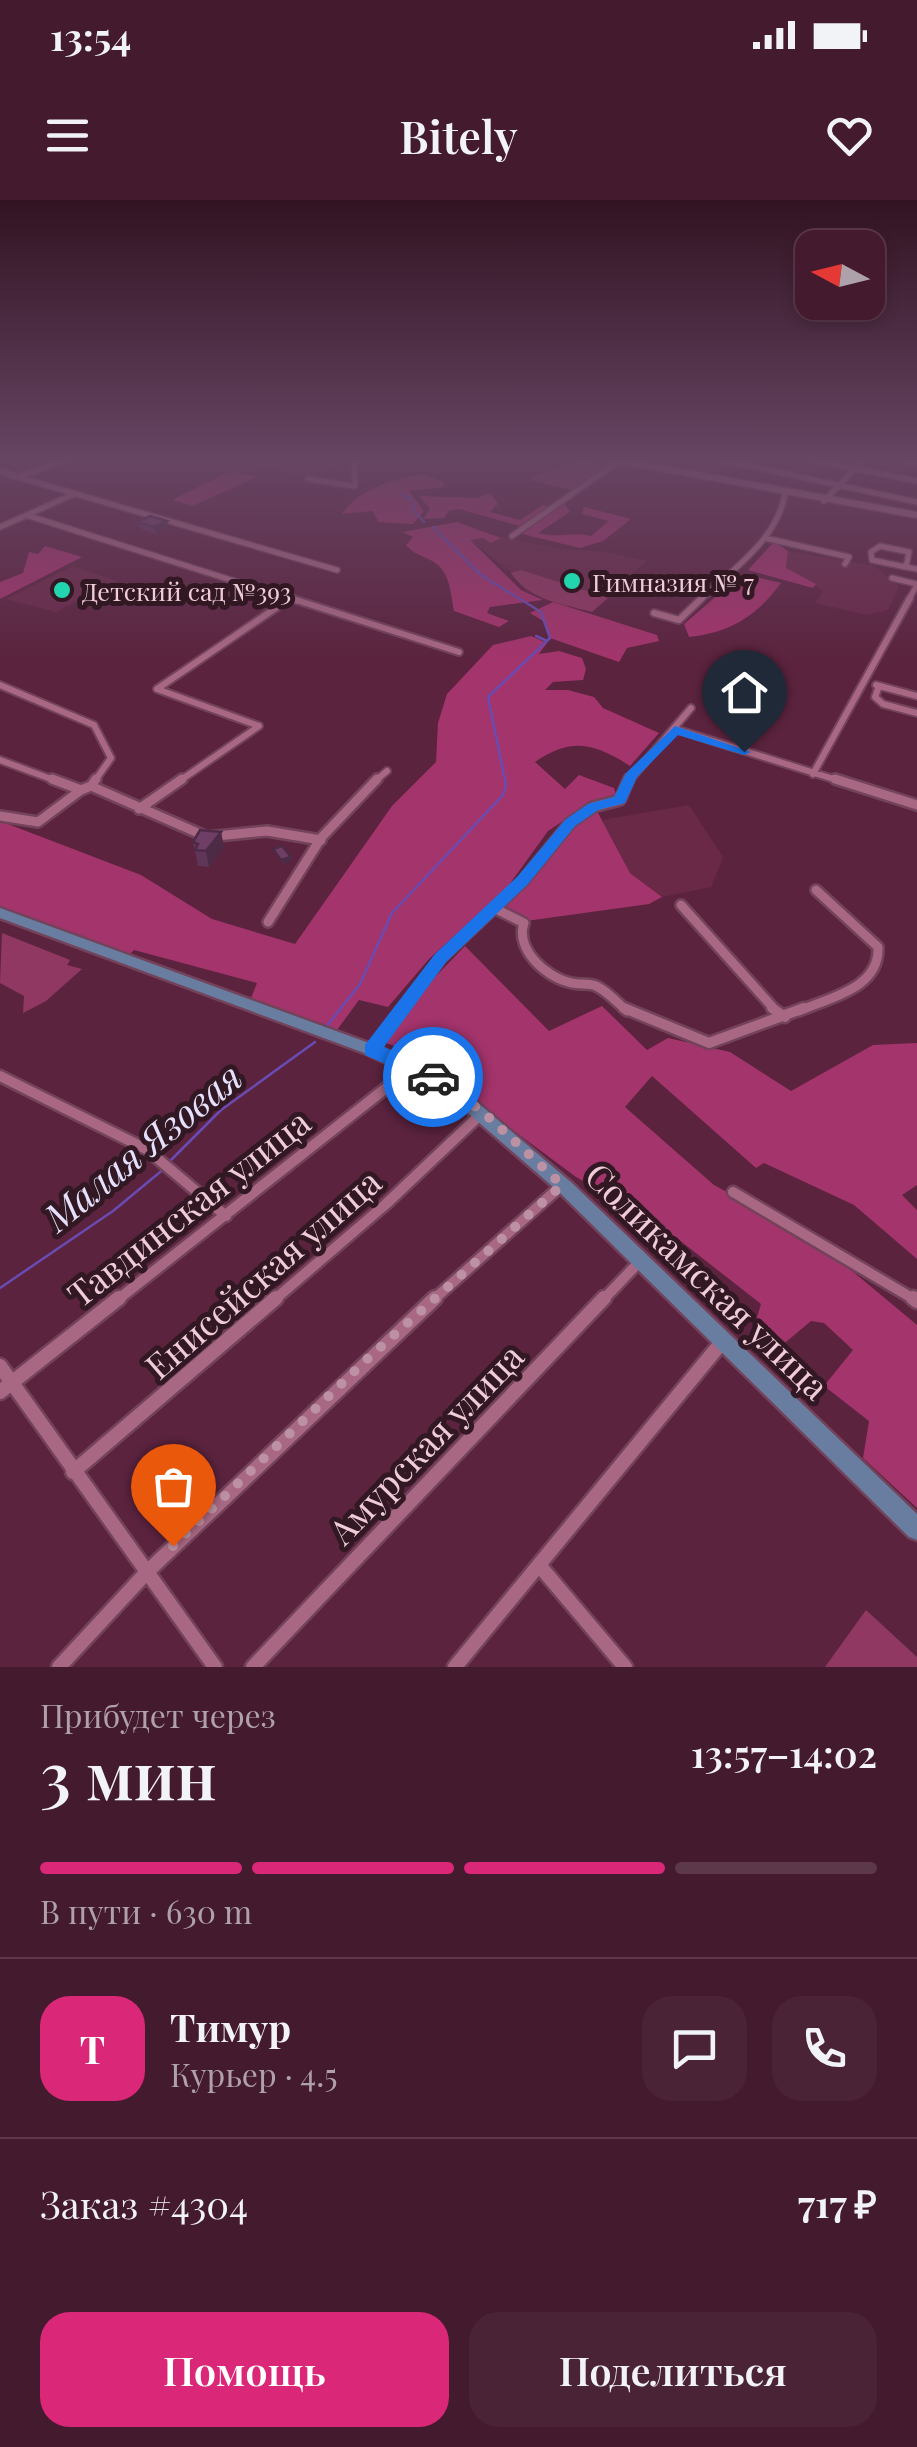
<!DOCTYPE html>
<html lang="ru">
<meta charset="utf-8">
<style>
:root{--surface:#441a2e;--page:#4b2336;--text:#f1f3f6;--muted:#afa1aa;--line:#5c384a;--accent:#db2777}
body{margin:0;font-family:"Playfair Display",serif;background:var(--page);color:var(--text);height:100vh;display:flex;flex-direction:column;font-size:38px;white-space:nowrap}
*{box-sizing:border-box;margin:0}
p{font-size:32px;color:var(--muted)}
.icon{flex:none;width:55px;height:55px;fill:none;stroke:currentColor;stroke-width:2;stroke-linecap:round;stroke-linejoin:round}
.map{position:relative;height:1467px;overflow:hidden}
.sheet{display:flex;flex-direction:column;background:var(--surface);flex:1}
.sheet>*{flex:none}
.needle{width:65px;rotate:277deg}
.controls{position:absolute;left:795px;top:30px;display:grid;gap:20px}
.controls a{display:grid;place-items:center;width:90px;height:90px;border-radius:20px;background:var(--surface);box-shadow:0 5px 15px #0003,0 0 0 2px var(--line);font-size:50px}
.pin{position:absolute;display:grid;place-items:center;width:85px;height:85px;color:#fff;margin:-102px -42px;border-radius:50% 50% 50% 0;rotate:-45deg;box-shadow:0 0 10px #0007}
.pin .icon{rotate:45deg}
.courier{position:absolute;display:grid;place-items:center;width:100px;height:100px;margin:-50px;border:8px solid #1a73e8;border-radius:50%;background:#fff;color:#222;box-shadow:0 2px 12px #0007}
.headline em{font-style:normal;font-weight:600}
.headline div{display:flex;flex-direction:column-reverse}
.headline{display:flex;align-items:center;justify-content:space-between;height:170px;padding:0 40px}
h1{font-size:65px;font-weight:600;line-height:75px}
.bar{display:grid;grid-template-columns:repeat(4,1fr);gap:15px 10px;align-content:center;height:120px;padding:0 40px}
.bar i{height:12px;border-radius:8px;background:var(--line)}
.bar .active{background:var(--accent)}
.bar p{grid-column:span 4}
.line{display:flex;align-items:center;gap:25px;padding:0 40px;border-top:2px solid var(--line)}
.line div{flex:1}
.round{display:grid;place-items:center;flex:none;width:105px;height:105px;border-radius:30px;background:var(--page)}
.cta{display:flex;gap:20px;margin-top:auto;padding:20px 40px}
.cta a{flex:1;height:115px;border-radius:30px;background:var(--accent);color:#fff;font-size:40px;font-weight:600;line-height:115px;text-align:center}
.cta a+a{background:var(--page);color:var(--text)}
.status{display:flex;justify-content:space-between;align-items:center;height:70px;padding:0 50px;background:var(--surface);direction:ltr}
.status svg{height:28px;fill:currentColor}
header{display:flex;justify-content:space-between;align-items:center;height:130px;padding:0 40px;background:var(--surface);font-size:45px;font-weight:600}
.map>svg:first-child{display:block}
</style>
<div class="status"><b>13:54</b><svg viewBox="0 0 49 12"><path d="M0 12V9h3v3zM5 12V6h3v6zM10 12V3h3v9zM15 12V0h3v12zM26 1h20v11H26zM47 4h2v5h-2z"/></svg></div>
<header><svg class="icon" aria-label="menu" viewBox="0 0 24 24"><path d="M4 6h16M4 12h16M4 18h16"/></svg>Bitely<svg class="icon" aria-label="heart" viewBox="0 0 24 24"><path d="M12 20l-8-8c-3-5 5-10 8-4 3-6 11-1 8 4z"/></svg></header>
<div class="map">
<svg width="917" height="1467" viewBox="0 0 917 1467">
<rect width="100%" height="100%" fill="#5b233e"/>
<path fill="#692947" d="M229,257H340L347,258L314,279Z
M483,333L560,349L601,351L647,361L590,411L525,390L510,371L468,339Z
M788,351L875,366L899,386L888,410L867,415L815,403L823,391L786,368Z
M73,366L117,381L56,412L6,399Z
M689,605L723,657L711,687L662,697L630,673L602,620Z"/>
<path fill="#903862" d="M582,259L608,265L573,290L528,280C546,268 563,269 582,259Z
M521,370L608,398L592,412C562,404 529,400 511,373Z
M2,733L70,760L67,765L82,769L46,801L23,813L24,796L0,783Z
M866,1410L917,1457V1467H825Z"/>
<path fill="#a4346c" d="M233,270L257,277L192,306L172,300Z
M422,274L444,282L443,287L409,291L424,311L413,324L378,322L373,311L342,314C357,290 394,279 422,274Z
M490,293L498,304L490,312L520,320L543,305L549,307L520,326L459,309L449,311L444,318L423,319L430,309L419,296L477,298Z
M564,303L570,312L538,333C562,339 570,331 591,336L609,321L582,314L584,307L631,319L603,341L580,348L522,334Z
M457,322L501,338L491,343L483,338L470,340L521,390L543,400L490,407L487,413L509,421L499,427L454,411C450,390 450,368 428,359C418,354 413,353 406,345L413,337L402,332Z
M774,342L788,351L786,368L816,384L813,388L748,370Z
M45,346L82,357L0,399V382L23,373L29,352L38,354Z
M742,374L781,383C757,416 730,433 689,437L684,424Z
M553,402L657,435L659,441L627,448L619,462L550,438L543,421L530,413Z
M531,436L547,443L539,454L559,451L582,458L586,469L583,480L553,482L545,490H568L594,497L603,508L659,533L630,566C594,543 571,537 535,562L565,589L579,575L614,588L617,598L581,609L548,631L506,689L429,759L388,807L359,800L337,830L249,803L257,783L134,750L126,758L0,708V621L141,675L212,719L295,744L392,606L436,562L438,523L447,494L493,445Z
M597,611L630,673L662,697L649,704L526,721L502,708L572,624Z
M465,746L549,831L602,806L647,850L668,838L730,852L791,891L873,845L917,843V985L902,995L917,1010V1059L854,1005L764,963L756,968L652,876L625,907L714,985L815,1040L917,1125V1308L863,1258L869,1221L824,1186L853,1150L824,1123L811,1121L780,1147L754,1127L761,1104L655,1021L576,977L455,887L468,863L426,843L414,853L386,843L410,803Z"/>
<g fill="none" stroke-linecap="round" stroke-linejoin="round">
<path stroke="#694bb2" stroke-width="2.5" d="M402,295L412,299L413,310L424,322
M536,436L547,441
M326,827L360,784L392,713L503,595L506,585L488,497L550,438L541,412L481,375L433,327
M170,961L221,910L315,842
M0,1088L113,1011L165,968"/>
<defs>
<path id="street-far4" d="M708,257L917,302
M799,257L917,281
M892,257L917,262
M636,264L646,257
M18,277L337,370
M308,279L355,286L354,257
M824,301L866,257
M26,315L297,401
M0,327L74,294
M512,336L619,261
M765,338L849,357L845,364
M880,346L909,352L906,367L872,360L871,352Z
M906,367L917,369
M892,378L917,384
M699,401C732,370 777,340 785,294
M908,401L917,385"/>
<path id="street-far3" d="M290,398L459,452
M654,413L679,420L702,398
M0,485L94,525L111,558L94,582
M876,485L917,496
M879,486L875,497L883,504L917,513
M157,489L289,399
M157,489L259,526
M675,529L843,582
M0,560L59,582
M813,574L910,398
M178,582L259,526
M374,582L387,571
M628,582L691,508"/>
<path id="street-far2" d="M52,579L81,590L91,586L207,637L267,631L321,640
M835,579L917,605
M91,586L96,579
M139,609L182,579
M0,616L38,622L81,590
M681,705L776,811
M494,708L524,723C515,749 546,778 572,783C580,785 589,783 596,786C607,791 618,803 627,811
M268,722L321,638L377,579
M401,811L441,758L523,681L570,623L593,607L620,600L629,579
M799,811C831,797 880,788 878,747L816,690"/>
<path id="street-far1" d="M624,808L709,843L804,808
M772,808L785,817
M372,850L403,808
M0,876L146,949L226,1016
M733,992L917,1101
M116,1101L400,877L409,864
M273,1101L386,1004L481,914
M432,1101L562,985
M602,1101L641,1060"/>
<path id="street" d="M913,1098L917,1101
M0,1166L215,1467
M0,1192L119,1098
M73,1272L276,1098
M539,1365L625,1467
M59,1467L146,1373L435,1098
M253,1467L604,1098
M455,1467L722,1142"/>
<path id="secondary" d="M600,257L917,315
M0,271L18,277L72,257"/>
<path id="primary" d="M0,708L377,846L450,879L572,983L917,1314V1340L909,1337L560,993L438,887L367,854L0,718Z"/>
</defs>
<use href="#street-far4" stroke="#73425b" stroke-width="8"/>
<use href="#street-far3" stroke="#73425b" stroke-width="10"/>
<use href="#street-far2" stroke="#73425b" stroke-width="14"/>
<use href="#street-far1" stroke="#73425b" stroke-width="15"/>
<use href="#street" stroke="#73425b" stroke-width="19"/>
<use href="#secondary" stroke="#73425b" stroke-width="9"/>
<use href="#primary" stroke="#73425b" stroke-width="5"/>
<use href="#street-far4" stroke="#a86883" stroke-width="5"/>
<use href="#street-far3" stroke="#a86883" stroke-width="6"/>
<use href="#street-far2" stroke="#a86883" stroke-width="9"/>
<use href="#street-far1" stroke="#a86883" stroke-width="10"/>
<use href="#street" stroke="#a86883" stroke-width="14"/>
<use href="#secondary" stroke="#a86883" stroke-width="6"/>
<use href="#primary" fill="#687da0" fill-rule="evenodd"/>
</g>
<path fill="#5f3558" d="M501,257H525V262L517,266L500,262Z
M137,322L168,327L156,334L139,328Z
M221,632L224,648L209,667L198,666L193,642Z"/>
<path fill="#4d2b47" d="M518,257H525V262L517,266Z
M167,321L168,327L156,334L154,327Z
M221,632L224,648L209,667L206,651Z
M291,657L292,661L282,664L281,660Z"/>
<path fill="#6e3e66" stroke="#4d2b47" stroke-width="2.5" d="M150,316L167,321L154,327L137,322Z
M200,630L221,632L206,651L195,650L198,644L193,642Z
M282,646L291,657L281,660L273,649Z"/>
<linearGradient id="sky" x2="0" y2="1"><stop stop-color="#321322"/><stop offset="0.56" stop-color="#664563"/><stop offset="1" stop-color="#664563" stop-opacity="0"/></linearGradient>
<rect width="917" height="462" fill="url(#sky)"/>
<path fill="#1a73e8" d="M675,526L751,552L744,555L678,535L637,577L625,603L598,610L575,626L528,684L446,762L384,847L440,872V882H427L365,855V845L435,754L517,677L565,620L588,604L614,597L626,573Z"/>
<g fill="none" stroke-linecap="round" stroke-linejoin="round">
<path stroke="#bc91a3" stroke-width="10" stroke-dasharray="0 18" d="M173,1346L364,1162L562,985L483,912L433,877"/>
</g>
<g fill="#22d5af" stroke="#311823" stroke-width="4">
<circle cx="572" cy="381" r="10"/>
<circle cx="62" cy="390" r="10"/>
</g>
<g text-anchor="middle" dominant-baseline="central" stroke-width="10" stroke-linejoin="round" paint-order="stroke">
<g font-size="25" fill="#f0ccda" stroke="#311823" text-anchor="start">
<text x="592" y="381">Гимназия № 7</text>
<text x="82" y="390">Детский сад №393</text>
</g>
<g font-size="35" fill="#f0ccda" stroke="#311823">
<text transform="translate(188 1007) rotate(-38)">Тавдинская улица</text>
<text transform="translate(262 1073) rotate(-41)">Енисейская улица</text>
<text transform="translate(708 1080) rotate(44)">Соликамская улица</text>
<text transform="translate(425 1243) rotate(-46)">Амурская улица</text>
</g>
<g font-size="38" font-style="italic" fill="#e5e0fc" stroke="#311823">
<text transform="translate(142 946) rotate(-39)">Малая Язовая</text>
</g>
</g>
</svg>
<div class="controls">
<a><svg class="needle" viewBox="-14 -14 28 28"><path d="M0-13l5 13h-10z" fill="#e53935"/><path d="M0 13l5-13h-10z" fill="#afa1aa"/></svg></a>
</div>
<div class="pin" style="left:173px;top:1346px;background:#ea580c"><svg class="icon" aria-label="bag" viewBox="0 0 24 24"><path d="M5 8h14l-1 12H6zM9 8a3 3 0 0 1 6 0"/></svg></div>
<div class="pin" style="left:744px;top:552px;background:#1f2937"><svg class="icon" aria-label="home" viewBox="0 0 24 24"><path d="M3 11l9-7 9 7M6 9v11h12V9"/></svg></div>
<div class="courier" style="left:433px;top:877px"><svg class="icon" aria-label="car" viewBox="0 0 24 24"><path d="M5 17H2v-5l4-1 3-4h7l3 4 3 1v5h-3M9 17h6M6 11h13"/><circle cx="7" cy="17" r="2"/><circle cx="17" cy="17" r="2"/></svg></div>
</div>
<section class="sheet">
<div class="headline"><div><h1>3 мин</h1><p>Прибудет через</p></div><em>13:57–14:02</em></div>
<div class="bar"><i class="active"></i><i class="active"></i><i class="active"></i><i></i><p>В пути · 630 m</p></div>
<div class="line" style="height:180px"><b class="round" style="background:var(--accent);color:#fff">Т</b><div><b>Тимур</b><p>Курьер · 4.5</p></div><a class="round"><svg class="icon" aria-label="chat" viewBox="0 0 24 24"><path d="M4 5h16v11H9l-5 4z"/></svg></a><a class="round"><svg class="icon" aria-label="phone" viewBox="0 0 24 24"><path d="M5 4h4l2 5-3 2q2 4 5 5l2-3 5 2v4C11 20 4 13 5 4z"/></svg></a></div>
<div class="line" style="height:130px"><div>Заказ #4304</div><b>717 ₽</b></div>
<div class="cta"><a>Помощь</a><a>Поделиться</a></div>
</section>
